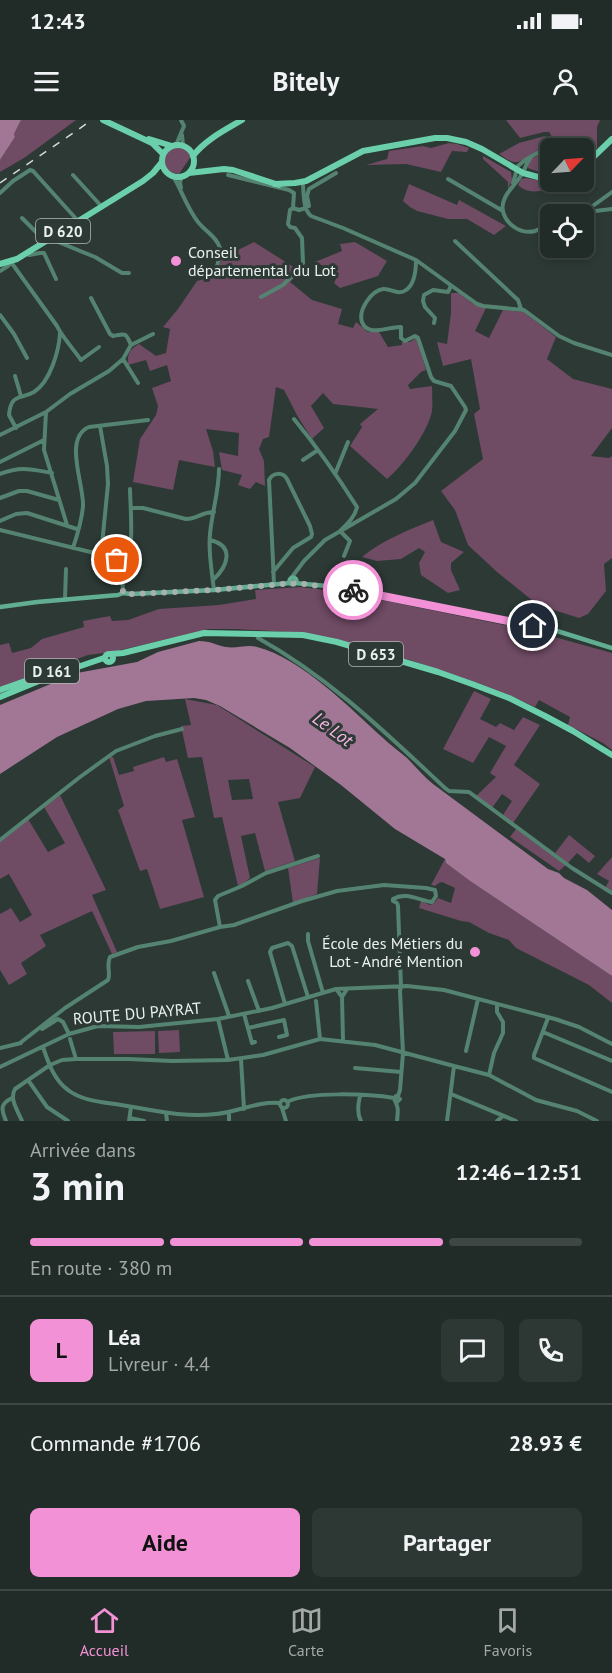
<!DOCTYPE html>
<html lang="fr">
<meta charset="utf-8">
<style>
:root{--surface:#212b27;--page:#2d3733;--text:#f1f3f6;--muted:#a2a7a7;--line:#3e4744;--accent:#f291d6}
body{margin:0;font-family:"PT Sans",sans-serif;background:var(--page);color:var(--text);height:100vh;display:flex;flex-direction:column;font-size:22px;white-space:nowrap}
*{box-sizing:border-box;margin:0}
p{font-size:20px;color:var(--muted)}
.icon{flex:none;width:33px;height:33px;fill:none;stroke:currentColor;stroke-width:2;stroke-linecap:round;stroke-linejoin:round}
.map{position:relative;height:1001px;overflow:hidden}
.sheet{display:flex;flex-direction:column;background:var(--surface);flex:1}
.sheet>*{flex:none}
.needle{width:39px;rotate:65deg}
.buttons{position:absolute;left:540px;top:18px;display:grid;gap:12px}
.buttons a{display:grid;place-items:center;width:54px;height:54px;border-radius:9px;background:var(--surface);box-shadow:0 3px 9px #0003,0 0 0 2px var(--line);font-size:30px}
.pin{position:absolute;display:grid;place-items:center;width:51px;height:51px;color:#fff;margin:-26px;border:3px solid #fff;border-radius:50%;box-shadow:0 2px 6px #0007}
.courier{position:absolute;display:grid;place-items:center;width:60px;height:60px;margin:-30px;border:4px solid #f291d6;border-radius:50%;background:#fff;color:#222;box-shadow:0 2px 8px #0007}
.summary em{font-style:normal;font-weight:600}
.summary div{display:flex;flex-direction:column-reverse}
.summary{display:flex;align-items:center;justify-content:space-between;height:102px;padding:0 30px}
h1{font-size:39px;font-weight:600;line-height:45px}
.bar{display:grid;grid-template-columns:repeat(4,1fr);gap:9px 6px;align-content:center;height:72px;padding:0 30px}
.bar i{height:8px;border-radius:4px;background:var(--line)}
.bar .selected{background:var(--accent)}
.bar p{grid-column:span 4}
.line{display:flex;align-items:center;gap:15px;padding:0 30px;border-top:2px solid var(--line)}
.line div{flex:1}
.round{display:grid;place-items:center;flex:none;width:63px;height:63px;border-radius:9px;background:var(--page)}
.primary-button{display:flex;gap:12px;margin-top:auto;padding:12px 30px}
.primary-button a{flex:1;height:69px;border-radius:9px;background:var(--accent);color:#111;font-size:24px;font-weight:600;line-height:69px;text-align:center}
.primary-button a+a{background:var(--page);color:var(--text)}
.status{display:flex;justify-content:space-between;align-items:center;height:42px;padding:0 30px;background:var(--surface);direction:ltr}
.status svg{height:16px;fill:currentColor}
header{display:flex;justify-content:space-between;align-items:center;height:78px;padding:0 30px;background:var(--surface);font-size:27px;font-weight:600}
.menu{display:flex;justify-content:space-around;align-items:center;height:84px;border-top:2px solid var(--line);background:var(--surface);font-size:16px;color:var(--muted)}
.menu a{display:grid;justify-items:center;gap:3px}
.menu .selected{color:var(--accent)}
.map>svg:first-child{display:block}
</style>
<div class="status"><b>12:43</b><svg viewBox="0 0 49 12"><path d="M0 12V9h3v3zM5 12V6h3v6zM10 12V3h3v9zM15 12V0h3v12zM26 1h20v11H26zM47 4h2v5h-2z"/></svg></div>
<header><svg class="icon" aria-label="menu" viewBox="0 0 24 24"><path d="M4 6h16M4 12h16M4 18h16"/></svg>Bitely<svg class="icon" aria-label="person" viewBox="0 0 24 24"><circle cx="12" cy="8" r="4"/><path d="M4 21q1-7 8-7t8 7"/></svg></header>
<div class="map">
<svg width="612" height="1001" viewBox="0 0 612 1001">
<rect width="100%" height="100%" fill="#2c3934"/>
<path fill="#6f4b64" fill-rule="evenodd" d="M21,0H76L24,38L0,52V40L15,17L14,14Z
M506,0H600L597,7V28L584,41V28H561V25L555,21L549,12H544L520,18Z
M545,16L549,20C545,26 524,41 517,42C511,43 504,37 499,34L519,23Z
M449,23L457,24L469,28L467,32L452,31L441,52L406,44L366,45L387,39L389,31L423,26L431,28Z
M177,25L187,28L192,35L179,54L169,52C160,41 164,29 177,25Z
M548,29H550V53H542L528,48V41Z
M483,36L511,52L512,60L508,69V62L483,39Z
M526,58L542,61L560,62C548,70 530,77 518,65L521,59Z
M409,64L457,85L459,80L506,106L494,115L467,99H448L417,91L410,87L403,81Z
M254,122L292,146L299,153L290,162L312,180L342,189L338,204L353,208L356,202L368,212H379L388,227L402,225V222H410L416,218L418,220L426,250L421,252L408,265L410,269L432,266C432,274 433,283 432,291C428,312 403,346 387,359L350,326L362,307L360,304L378,289L333,284L323,273L311,286L324,308L312,319L298,297L284,270L276,267L269,317L263,319L259,329L264,341L265,366L256,362L250,369L238,365L242,355L222,350L219,332L238,336L239,313L206,309L213,331L215,347L179,340L173,370L133,362L140,319L156,295L158,286L152,268L171,261L167,245L150,251L146,240L128,245C127,234 130,229 139,224L156,236L166,233L170,209L163,207L178,189L197,161L204,159L207,161L211,150L216,157L223,134L238,130Z
M355,122L387,141L378,156L340,168L334,163L339,153L315,142L342,131L340,124Z
M451,173H459L472,183L486,188L475,211L489,218L503,190L524,192L556,217L547,239L573,259L612,269V308L591,336L609,338L612,336V438L604,444L606,471L588,494L579,498L538,485L497,452L468,425L455,390L441,371L483,339L474,294L480,289L471,239L443,246L437,222L447,224L451,193Z
M433,400L441,422L464,432L451,443V450L460,470L448,473L421,455L419,443L425,432L419,428L401,439L377,441L362,437C382,420 409,410 433,400Z
M300,467L342,472L529,510L612,533V630L603,623L568,605L570,597L539,580L535,587L514,577L469,560L410,540L307,513L236,509H209L112,532L88,535L0,567V525L9,523L12,533L31,528L42,519L84,507L83,501L110,496L112,501L128,500L159,489L219,485L256,479L255,470Z
M474,571L491,579L480,599L496,607L500,603L514,610L523,597L540,605L514,645L540,664L513,703L503,695L512,681L502,674L492,688L476,676L496,657L490,653L506,626L489,617L473,643L443,629Z
M185,579L217,585L315,647L300,678L278,682L295,741L265,751L255,713L241,716L250,758L243,764L238,766L222,697L214,698L202,637L188,638L181,606L191,605ZM249,659L253,679L232,680L228,660Z
M109,637H113L119,655L134,651L133,647L164,637L166,642L177,639L195,697L182,700L204,777L160,789L147,749L140,751L118,690L124,686Z
M60,675L106,770L92,775L117,832L112,834L92,791L40,815L46,826L21,843L27,854L9,865L0,850V794L11,788L20,802L32,795L9,754L0,759V722L28,699L48,732L65,723L44,687Z
M516,709L566,745L559,751L510,717Z
M569,715L595,736L589,743L577,733L568,743L555,733Z
M612,737V771L605,768L609,761L597,754Z
M320,738L317,774L293,783L288,748Z
M445,739L446,743L470,761L612,856V883L589,865L516,828L509,820L489,813L469,802L461,801L419,788L421,781L430,785L434,783L438,778L451,783L455,768L442,762L439,763L435,766L431,765Z
M179,910L180,932L159,933L158,911Z
M155,911V934H114L113,912Z"/>
<path fill="#a27795" d="M0,0H21L14,14L15,17L0,40Z
M199,521C211,521 215,525 226,527C236,529 247,524 257,527C301,538 350,588 383,618C390,625 399,631 407,638C416,647 423,656 433,664L548,749L559,753L564,758L587,770L612,790V856L470,761L446,743L445,739L395,709L341,665L290,628L220,586L206,580L194,578L146,581L118,589L57,617L0,654V585L77,553L137,542L158,532Z"/>
<g fill="none" stroke-linecap="round" stroke-linejoin="round">
<path stroke="#558371" stroke-width="4" d="M182,15L183,25
M176,25L184,6L181,0
M532,36C525,43 526,50 520,57C515,65 507,71 504,80C497,98 518,116 535,111C541,109 546,104 550,100
M73,55L102,87
M228,55L289,70L294,73L293,88L290,90L288,104L290,107L295,108L302,118L303,143L297,151L283,165L261,177
M173,56C182,71 187,88 198,102C205,111 217,117 220,128C221,137 216,148 214,156
M448,59L503,91
M301,62L303,65C304,76 303,89 311,96L343,108L416,140L477,184L483,186L524,190L559,216L574,223L612,235
M513,63L518,46L525,40L553,24
M181,68L180,62L182,56
M0,73L13,61L30,50L33,51L79,102
M305,87L309,86L307,76L309,69L336,53
M293,88L299,90L306,88
M583,93L612,72
M570,94L612,89
M22,98L40,116L51,113L54,117
M51,119L95,137L122,153H129
M455,121L518,180L521,189
M27,133L29,135L40,133H44L56,159
M0,151L8,146L11,142L57,206C61,215 74,230 81,240L99,227
M91,178L110,214L113,216C126,213 126,213 131,225
M0,195L14,214L27,238
M434,203L435,198L425,187L423,181L424,175L433,170L448,172L451,166
M131,225L153,214
M123,239L138,263
M15,256L21,276
M46,292L44,330L67,405
M294,299C317,327 338,357 357,387C355,397 347,404 340,411L350,421L344,436
M100,306L107,346L108,364L101,435
M16,308L9,295C11,273 20,280 34,272C50,262 59,231 60,213
M0,315L46,292L70,274L109,251L123,239L131,225
M303,340L318,330
M0,342L44,320
M0,354C21,346 30,349 52,353
M335,354L348,322
M0,378L19,371H27L59,380
M131,388H143L186,399C197,399 202,392 214,392
M0,401L16,394L27,393L77,409
M0,410L111,437C125,444 122,459 123,473
M210,420C235,426 228,446 213,460
M73,428C77,416 82,398 83,386C84,364 63,318 89,307L148,300
M122,449C136,439 130,386 130,369
M273,452L293,428L311,417L312,414L310,406L287,359C283,352 273,352 269,360L273,441L274,465
M292,457L304,441L325,420L396,379L415,363L455,311L466,290L465,287L451,266L434,261L431,257L418,218L415,216L405,221L401,218V207C389,206 368,218 362,202C358,190 371,171 383,169C391,168 398,176 406,170C415,164 416,150 416,140
M214,470C212,452 208,432 210,414C212,392 219,371 219,349
M65,479L66,449
M257,514L258,518C330,558 386,613 445,668L449,671L469,672L572,748L612,773
M0,720L80,657L116,631L155,616L182,609
M220,807L215,780L218,776L242,766L266,753L318,736
M308,814V821L323,873
M214,853L229,896
M248,861L259,891
M337,870L342,877L347,869
M342,877L343,920
M316,881L320,919
M285,884L270,832L272,828L288,823L292,826L308,877
M244,894L252,923L255,922
M548,898L534,935V938L612,972
M218,899L228,940
M248,908L284,900L287,915L279,917
M42,909L58,899L63,902L69,914
M543,912L612,941
M70,919L76,939
M20,923L65,888L108,860C111,853 106,845 110,837L138,827L171,821L220,807L234,805L302,781L337,771L384,765L426,768L435,770L436,776L432,782C420,781 406,771 393,779V781L397,783L398,786L401,867L400,871L403,933L400,970L398,976
M43,927C48,942 54,960 68,970C82,981 103,982 121,985C152,990 184,998 216,994C237,992 259,981 279,983
M0,928L21,923
M466,931L478,879
M241,939L244,989
M454,946L489,955L536,980L577,991L597,1001
M0,947L69,914L98,906L139,907L218,899L272,888L336,869L407,866L444,870L555,899L579,907L612,924
M355,948L401,952
M489,955L494,933L503,913V902L497,892V885
M28,960L47,987L68,1001
M451,974L516,1001
M360,976C358,984 357,994 361,1001
M280 984a4 4 0 1 1 8 0a4 4 0 1 1-8 0Z
M287,982C308,971 370,974 394,978
M397,982L400,979L396,976L394,979C399,987 398,991 397,1001
M282,988L286,1001
M166,993L167,1001
M229,993V1001
M130,998L144,1001
M6,1001C1,989 0,984 12,978
M22,1001C18,991 9,979 15,969L50,945L62,940L76,939H129L172,941L228,940L263,935L320,919L375,925L454,946L447,1001
M129,1001L131,987
M497,1001L503,996"/>
<path stroke="#62ae92" stroke-width="4.5" d="M289.5 461a3.5 3.5 0 1 1 7 0a3.5 3.5 0 1 1-7 0Z
M295,463L337,467L557,511L612,528
M0,487L37,482L118,475L123,473L131,474L214,470L290,463"/>
<path stroke="#6bcfab" stroke-width="6" d="M103,0L152,23L163,34
M149,19L172,26
M162 41a16 16 0 1 1 32 0a16 16 0 1 1-32 0Z
M193,36C205,20 225,10 242,0
M584,46L612,19
M189,53L224,49L233,50L279,65
M275,64L295,63L306,61L363,31L435,18H447L466,22L482,29L523,53L538,57L550,58
M0,144L17,139L143,61L153,53L162,42
M105 538a4 4 0 1 1 8 0a4 4 0 1 1-8 0Z
M111,534L123,533L204,513L303,515L337,522L438,552L472,564L509,578L545,596L573,611L612,635
M0,570L56,550
M0,577L51,556L104,538"/>
<path stroke="#d1dad7" stroke-width="1.5" stroke-dasharray="8 8" stroke-linecap="butt" d="M0,63L92,0"/>
</g>
<g fill="none" stroke-linecap="round" stroke-linejoin="round">
<path stroke="#a8b1ae" stroke-width="6" stroke-dasharray="0 10.8" d="M117,440L122,449L123,473L131,474L214,470L295,463L353,470"/>
<path stroke="#f291d6" stroke-width="8" d="M353,470L533,506"/>
</g>
<g fill="#f291d6" stroke="#2c3934" stroke-width="2">
<circle cx="176" cy="141" r="6"/>
<circle cx="475" cy="832" r="6"/>
</g>
<g text-anchor="middle" dominant-baseline="central" stroke-width="6" stroke-linejoin="round" paint-order="stroke">
<g fill="#2c3934" stroke="#b1bab7" stroke-width="1.5">
<rect x="36" y="99" width="54" height="24" rx="4.5"/>
<rect x="349" y="522" width="54" height="24" rx="4.5"/>
<rect x="25" y="539" width="54" height="24" rx="4.5"/>
</g>
<g font-size="15" font-weight="bold" fill="#eaf2ef">
<text x="63" y="111">D 620</text>
<text x="376" y="534">D 653</text>
<text x="52" y="551">D 161</text>
</g>
<g font-size="16" fill="#eaf2ef" stroke="#2c3934" text-anchor="start">
<text x="188" y="132">Conseil<tspan x="188" dy="18">départemental du Lot</tspan></text>
<text x="463" y="823" text-anchor="end">École des Métiers du<tspan x="463" dy="18">Lot - André Mention</tspan></text>
</g>
<g font-size="16" fill="#eaf2ef" stroke="#2c3934">
<text transform="translate(137 893) rotate(-5)">ROUTE DU PAYRAT</text>
</g>
<g font-size="18" font-style="italic" fill="#f9b5e3" stroke="#2c3934">
<text transform="translate(333 609) rotate(36)">Le Lot</text>
</g>
</g>
</svg>
<div class="buttons">
<a><svg class="needle" viewBox="-14 -14 28 28"><path d="M0-13l5 13h-10z" fill="#e53935"/><path d="M0 13l5-13h-10z" fill="#a2a7a7"/></svg></a>
<a><svg class="icon" aria-label="locate" viewBox="0 0 24 24"><circle cx="12" cy="12" r="6"/><path d="M12 2v4M12 18v4M2 12h4M18 12h4"/></svg></a>
</div>
<div class="pin" style="left:117px;top:440px;background:#ea580c"><svg class="icon" aria-label="bag" viewBox="0 0 24 24"><path d="M5 8h14l-1 12H6zM9 8a3 3 0 0 1 6 0"/></svg></div>
<div class="pin" style="left:533px;top:506px;background:#1f2937"><svg class="icon" aria-label="home" viewBox="0 0 24 24"><path d="M3 11l9-7 9 7M6 9v11h12V9"/></svg></div>
<div class="courier" style="left:353px;top:470px"><svg class="icon" aria-label="bike" viewBox="0 0 24 24"><circle cx="6" cy="16" r="4"/><circle cx="18" cy="16" r="4"/><path d="M6 16l4-8h5l3 8M10 8l3 8H6M13 5h3"/></svg></div>
</div>
<section class="sheet">
<div class="summary"><div><h1>3 min</h1><p>Arrivée dans</p></div><em>12:46–12:51</em></div>
<div class="bar"><i class="selected"></i><i class="selected"></i><i class="selected"></i><i></i><p>En route · 380 m</p></div>
<div class="line" style="height:108px"><b class="round" style="background:var(--accent);color:#111">L</b><div><b>Léa</b><p>Livreur · 4.4</p></div><a class="round"><svg class="icon" aria-label="chat" viewBox="0 0 24 24"><path d="M4 5h16v11H9l-5 4z"/></svg></a><a class="round"><svg class="icon" aria-label="phone" viewBox="0 0 24 24"><path d="M5 4h4l2 5-3 2q2 4 5 5l2-3 5 2v4C11 20 4 13 5 4z"/></svg></a></div>
<div class="line" style="height:78px"><div>Commande #1706</div><b>28.93 €</b></div>
<div class="primary-button"><a>Aide</a><a>Partager</a></div>
</section>
<nav class="menu">
<a class="selected"><svg class="icon" aria-label="home" viewBox="0 0 24 24"><path d="M3 11l9-7 9 7M6 9v11h12V9"/></svg>Accueil</a>
<a><svg class="icon" aria-label="map" viewBox="0 0 24 24"><path d="M3 6l6-2 6 2 6-2v14l-6 2-6-2-6 2zM9 4v14M15 6v14"/></svg>Carte</a>
<a><svg class="icon" aria-label="saved" viewBox="0 0 24 24"><path d="M7 4h10v16l-5-4-5 4z"/></svg>Favoris</a>
</nav>
